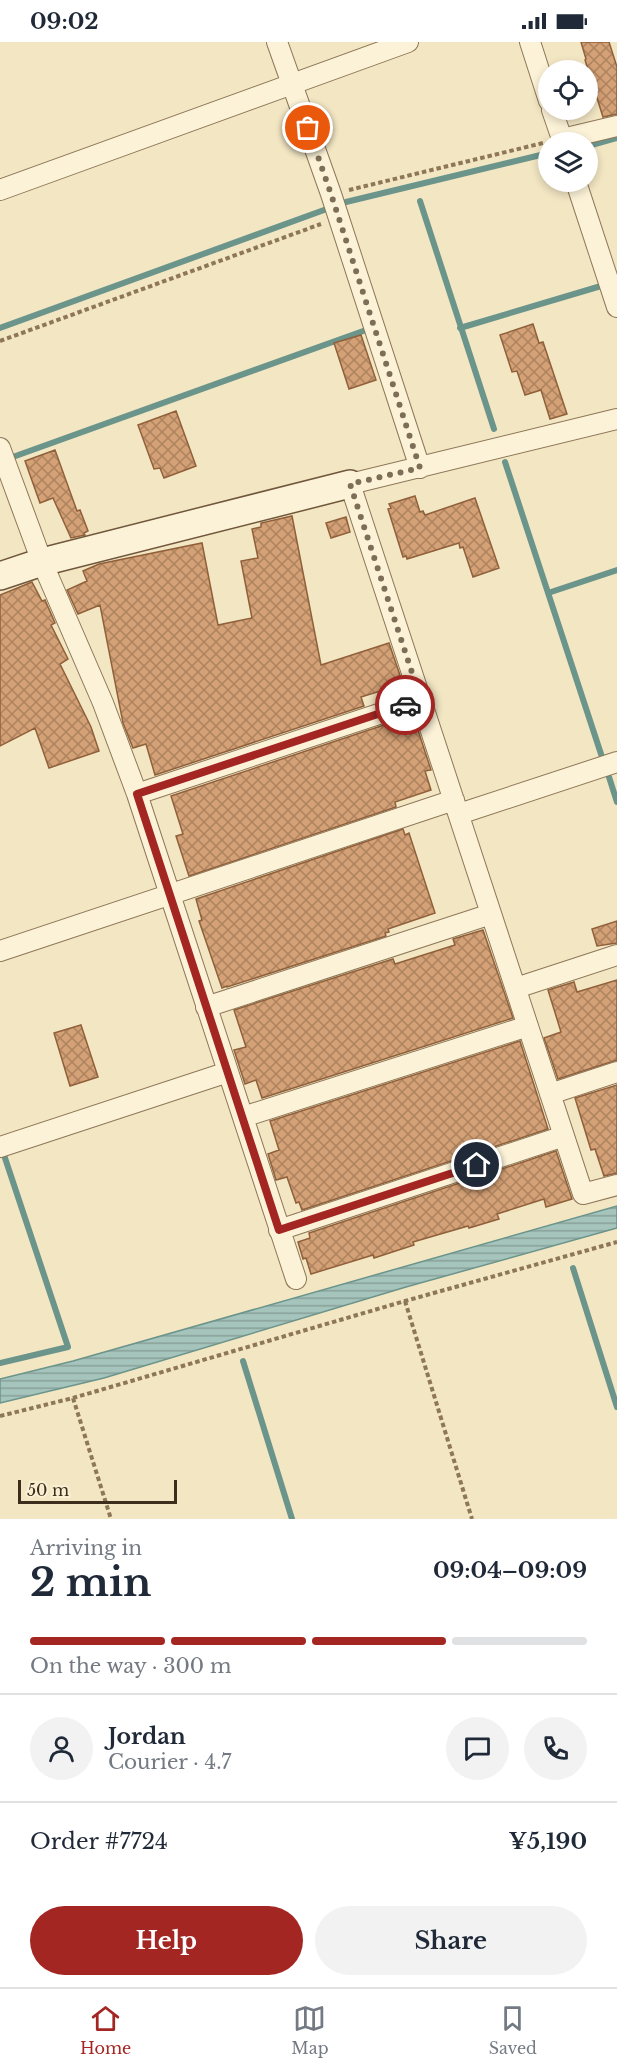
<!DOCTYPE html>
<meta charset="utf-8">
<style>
:root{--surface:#fff;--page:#f2f2f3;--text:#1f2937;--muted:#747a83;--line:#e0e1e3;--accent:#a32622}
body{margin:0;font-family:"Libre Baskerville",serif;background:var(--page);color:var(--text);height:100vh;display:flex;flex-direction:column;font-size:22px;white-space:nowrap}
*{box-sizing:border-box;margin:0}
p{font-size:20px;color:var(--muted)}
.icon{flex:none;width:33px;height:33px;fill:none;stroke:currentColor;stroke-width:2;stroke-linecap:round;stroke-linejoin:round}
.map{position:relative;height:1477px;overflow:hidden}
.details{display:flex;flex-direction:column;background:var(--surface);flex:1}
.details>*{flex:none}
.controls{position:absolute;left:538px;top:18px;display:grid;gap:12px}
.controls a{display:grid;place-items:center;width:60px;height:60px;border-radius:50%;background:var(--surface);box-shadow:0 3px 9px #0003;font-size:30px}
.scale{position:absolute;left:18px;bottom:15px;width:159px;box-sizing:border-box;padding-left:6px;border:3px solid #3d2d1d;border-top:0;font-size:16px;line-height:21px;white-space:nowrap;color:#3d2d1d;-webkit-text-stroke:4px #f9efd3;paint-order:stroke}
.pin{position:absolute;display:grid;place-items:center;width:51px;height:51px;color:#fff;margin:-26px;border:3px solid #fff;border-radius:50%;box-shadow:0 2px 6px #0007}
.courier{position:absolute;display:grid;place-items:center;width:60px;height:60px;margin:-30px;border:4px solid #a32622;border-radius:50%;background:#fff;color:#222;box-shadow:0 2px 8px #0007}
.headline em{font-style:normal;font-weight:700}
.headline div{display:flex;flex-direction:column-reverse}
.headline{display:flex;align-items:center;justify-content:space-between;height:102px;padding:0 30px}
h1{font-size:39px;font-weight:700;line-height:45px}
.bar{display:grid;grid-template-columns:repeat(4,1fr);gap:9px 6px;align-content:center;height:72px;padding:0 30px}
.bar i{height:8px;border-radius:4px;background:var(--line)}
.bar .selected{background:var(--accent)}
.bar p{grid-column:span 4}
.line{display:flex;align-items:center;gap:15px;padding:0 30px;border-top:2px solid var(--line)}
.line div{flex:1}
.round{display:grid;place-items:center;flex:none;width:63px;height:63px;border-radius:32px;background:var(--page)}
.action{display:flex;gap:12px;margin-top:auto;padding:12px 30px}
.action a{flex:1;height:69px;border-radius:36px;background:var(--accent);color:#fff;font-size:24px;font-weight:700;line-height:69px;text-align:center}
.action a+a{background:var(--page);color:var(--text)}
.status{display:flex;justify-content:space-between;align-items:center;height:42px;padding:0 30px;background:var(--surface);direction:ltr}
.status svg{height:16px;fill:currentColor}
.tab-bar{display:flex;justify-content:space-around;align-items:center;height:84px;border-top:2px solid var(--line);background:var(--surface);font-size:16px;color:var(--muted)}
.tab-bar a{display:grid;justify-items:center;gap:3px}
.tab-bar .selected{color:var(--accent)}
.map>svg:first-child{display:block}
</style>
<div class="status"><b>09:02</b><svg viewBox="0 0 49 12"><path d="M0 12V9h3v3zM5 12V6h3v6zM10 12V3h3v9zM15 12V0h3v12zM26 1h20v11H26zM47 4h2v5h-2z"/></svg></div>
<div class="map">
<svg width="617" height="1477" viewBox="0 0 617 1477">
<defs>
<pattern id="water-rules" width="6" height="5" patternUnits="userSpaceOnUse" patternTransform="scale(1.5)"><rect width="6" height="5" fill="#a5c4bc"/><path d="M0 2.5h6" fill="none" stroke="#88a098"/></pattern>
<pattern id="building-cross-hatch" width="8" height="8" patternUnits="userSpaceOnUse" patternTransform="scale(1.5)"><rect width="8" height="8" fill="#d4a075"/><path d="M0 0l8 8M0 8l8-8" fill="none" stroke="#ad835f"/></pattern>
</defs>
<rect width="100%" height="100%" fill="#f2e6c3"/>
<path fill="url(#water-rules)" stroke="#6b948b" stroke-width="1.5" d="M617,1164V1186L406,1245L104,1336L0,1361V1337L73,1319Z"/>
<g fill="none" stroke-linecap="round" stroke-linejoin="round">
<path stroke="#6b948b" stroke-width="6" d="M588,104L617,96
M420,159L494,387
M0,286L346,160L549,111
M460,286L601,244
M10,416L366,288
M505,420L602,715
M548,551L617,528
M609,735L617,760
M573,1226L617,1365
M243,1319L292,1477
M0,1321L68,1305L2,1107"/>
</g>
<path fill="url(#building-cross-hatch)" stroke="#90603b" stroke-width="1.5" d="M581,0H609L617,25V72L603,75L585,18L586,17Z
M533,282L539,301L543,300L567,372L550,377L541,348L525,353L517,329L512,330L500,293Z
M361,293L376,338L349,347L334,301Z
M176,369L196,424L164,436L160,426L154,427L138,383Z
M55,408L77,469L80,468L88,489L84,491L85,493L71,496L53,456L40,461L25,419Z
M415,454L420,470L423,469L425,473L475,456L499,526L473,535L463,505L460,506L459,501L407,517L406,514L403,515L388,467L391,466L389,462Z
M292,474L321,623L389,601L403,642L361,655L364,664L155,733L146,702L133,706L123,681L100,563L78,572L67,548L87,539L83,529L99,522L202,501L218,583L252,576L241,519L258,516L252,487L261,485V481Z
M346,475L350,490L331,496L326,481Z
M32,540L42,559L45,558L55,581L51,583L68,617L60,622L91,685L99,709L49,726L35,686L0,704V553Z
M411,674L413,679H415L431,728L425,729L431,748L395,760L396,765L189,834L176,794L183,792L171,754Z
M403,787L405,793L409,791L435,871L388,887L389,890L385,891L386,894L227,945V944L222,946L199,879L202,878L196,857Z
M617,879V901L597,904L592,887Z
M483,888L513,976L262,1056L256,1038L245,1042L234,1008L246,1005L234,968L393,917L395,922L455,903L453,897Z
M617,938V1018L558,1037L544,996L561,990L548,948L574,940L577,950Z
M81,983L98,1035L70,1044L54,991Z
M520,999L548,1087L302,1168L299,1160L296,1161L287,1135L276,1138L268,1112L279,1108L270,1079Z
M617,1043V1131L604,1134L595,1107L591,1108L575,1056Z
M556,1109L572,1157L546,1165L544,1157L497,1172L499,1177L469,1186L468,1184L413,1200L414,1203L374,1216L373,1213L311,1232L306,1216L303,1217L298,1200L310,1196L309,1191Z"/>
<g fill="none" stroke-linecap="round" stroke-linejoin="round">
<defs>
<path id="street" d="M277,0L331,152L420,426
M530,0L549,59
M552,68L563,100
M562,97L617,84
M576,140L617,265
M0,148L408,0
M617,377L350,442L583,1152L617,1143
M0,406L42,520L103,661L137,752L296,1237
M137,752L421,658
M459,772L617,720
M0,909L454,758
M516,946L617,913
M206,965L491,872
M550,1052L617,1030
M243,1075L528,984
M0,1105L228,1030
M279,1188L564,1094"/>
<path id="secondary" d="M0,534L42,520L350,442"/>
</defs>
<use href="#street" stroke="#8e7758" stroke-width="22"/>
<use href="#secondary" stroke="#70573b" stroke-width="30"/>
<path stroke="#8e7758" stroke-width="4" stroke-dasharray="4.5 3" stroke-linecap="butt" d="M349,148L543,101
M0,299L321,182
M405,1259L472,1477
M73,1356L111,1477
M0,1374L73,1356L405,1259L617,1200"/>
<use href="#street" stroke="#fcf2d7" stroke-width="20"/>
<use href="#secondary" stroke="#fcf2d7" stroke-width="27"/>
</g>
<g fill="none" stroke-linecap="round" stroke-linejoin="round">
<path stroke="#7c6e57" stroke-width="6" stroke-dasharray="0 10.8" d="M308,86L331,152L420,426L350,442L421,658L405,663"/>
<path stroke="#a32622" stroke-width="8" d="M405,663L137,752L279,1188L477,1123"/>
</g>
</svg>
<div class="controls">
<a><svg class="icon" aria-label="locate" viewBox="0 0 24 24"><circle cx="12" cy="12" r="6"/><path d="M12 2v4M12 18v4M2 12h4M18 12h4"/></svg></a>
<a><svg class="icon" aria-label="layers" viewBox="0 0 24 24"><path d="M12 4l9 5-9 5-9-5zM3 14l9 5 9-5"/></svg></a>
</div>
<div class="scale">50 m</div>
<div class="pin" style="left:308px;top:86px;background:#ea580c"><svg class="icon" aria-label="bag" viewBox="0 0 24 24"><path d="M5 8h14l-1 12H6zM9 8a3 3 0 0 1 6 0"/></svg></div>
<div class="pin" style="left:477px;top:1123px;background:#1f2937"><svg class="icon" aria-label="home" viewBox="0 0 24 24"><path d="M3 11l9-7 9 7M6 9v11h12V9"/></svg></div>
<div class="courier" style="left:405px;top:663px"><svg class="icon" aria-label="car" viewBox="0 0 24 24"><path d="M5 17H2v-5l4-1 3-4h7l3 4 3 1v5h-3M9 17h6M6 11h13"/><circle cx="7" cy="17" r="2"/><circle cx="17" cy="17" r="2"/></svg></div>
</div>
<section class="details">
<div class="headline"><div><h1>2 min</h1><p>Arriving in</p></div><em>09:04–09:09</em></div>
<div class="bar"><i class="selected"></i><i class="selected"></i><i class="selected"></i><i></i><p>On the way · 300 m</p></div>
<div class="line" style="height:108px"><a class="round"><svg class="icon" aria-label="person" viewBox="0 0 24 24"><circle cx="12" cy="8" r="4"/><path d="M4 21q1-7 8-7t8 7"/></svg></a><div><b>Jordan</b><p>Courier · 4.7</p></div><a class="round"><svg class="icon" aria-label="chat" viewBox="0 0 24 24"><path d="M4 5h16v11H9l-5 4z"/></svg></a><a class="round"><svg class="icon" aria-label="phone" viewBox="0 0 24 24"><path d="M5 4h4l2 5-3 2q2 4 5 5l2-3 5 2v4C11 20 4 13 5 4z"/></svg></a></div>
<div class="line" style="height:78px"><div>Order #7724</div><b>¥5,190</b></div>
<div class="action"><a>Help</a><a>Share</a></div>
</section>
<nav class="tab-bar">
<a class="selected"><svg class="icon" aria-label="home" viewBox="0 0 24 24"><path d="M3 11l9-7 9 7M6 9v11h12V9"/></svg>Home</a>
<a><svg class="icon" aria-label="map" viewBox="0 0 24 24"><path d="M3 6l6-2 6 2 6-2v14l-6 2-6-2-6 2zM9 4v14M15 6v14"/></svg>Map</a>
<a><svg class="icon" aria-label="saved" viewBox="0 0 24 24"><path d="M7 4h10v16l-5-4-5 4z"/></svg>Saved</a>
</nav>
